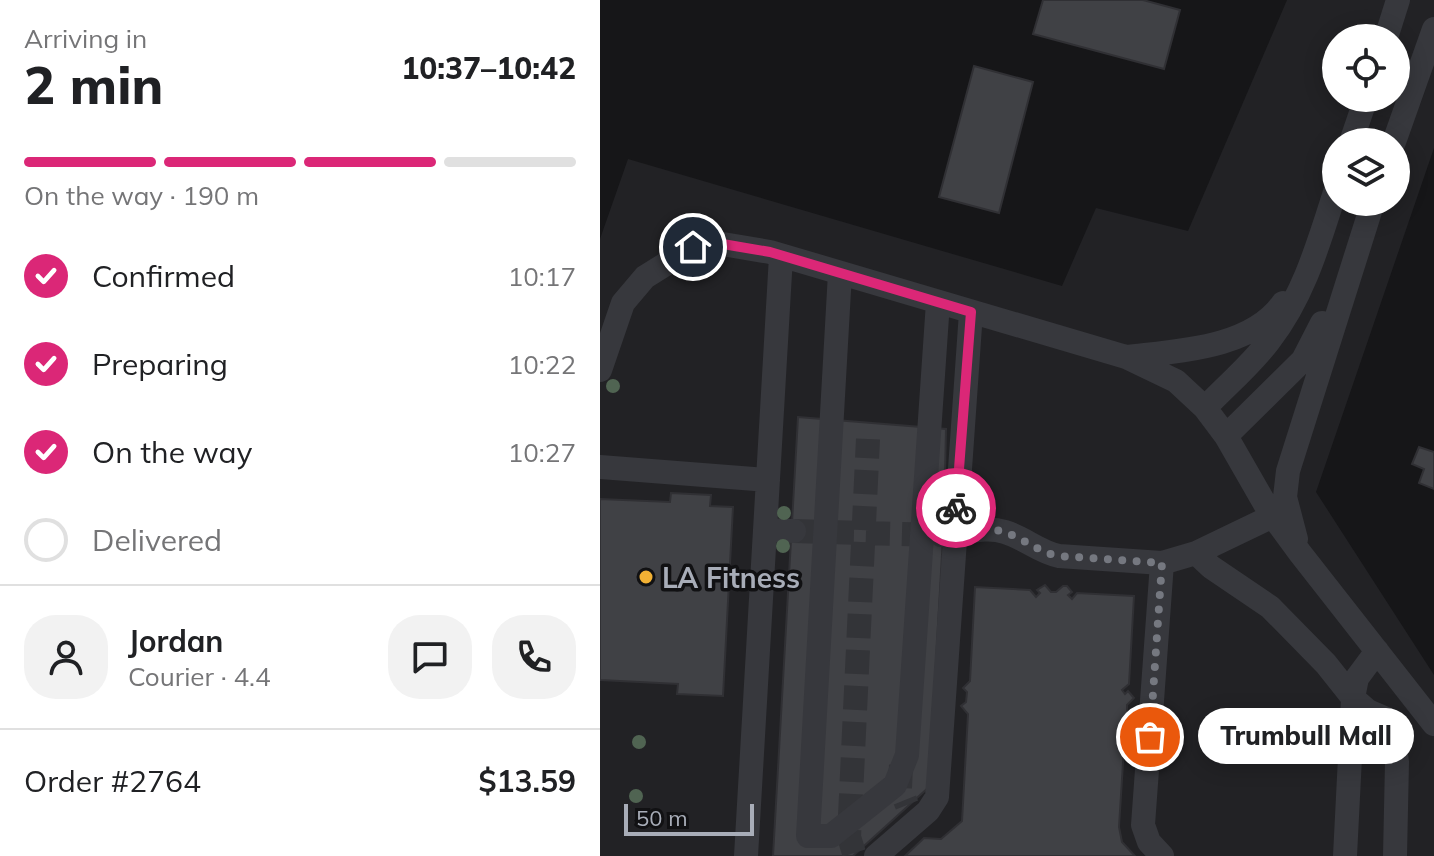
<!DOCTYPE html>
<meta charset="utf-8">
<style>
:root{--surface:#fff;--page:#f2f2f2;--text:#202124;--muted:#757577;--line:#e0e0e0;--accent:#db2777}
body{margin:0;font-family:Mulish,sans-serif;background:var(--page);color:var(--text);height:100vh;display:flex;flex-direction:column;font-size:30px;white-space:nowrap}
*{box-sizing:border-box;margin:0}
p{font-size:26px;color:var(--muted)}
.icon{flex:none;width:44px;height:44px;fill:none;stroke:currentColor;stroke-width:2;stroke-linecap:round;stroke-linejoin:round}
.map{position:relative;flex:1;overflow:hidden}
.panel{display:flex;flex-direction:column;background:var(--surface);width:600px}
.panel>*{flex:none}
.buttons{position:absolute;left:722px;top:24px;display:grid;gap:16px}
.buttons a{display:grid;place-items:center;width:88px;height:88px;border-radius:50%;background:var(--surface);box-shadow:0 4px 20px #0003;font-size:40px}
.scale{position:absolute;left:24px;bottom:20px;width:130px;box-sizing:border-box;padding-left:8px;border:4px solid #a8adb8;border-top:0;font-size:22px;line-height:28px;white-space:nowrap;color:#a8adb8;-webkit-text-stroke:6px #111113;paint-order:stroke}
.pin{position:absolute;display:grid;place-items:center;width:68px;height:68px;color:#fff;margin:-34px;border:4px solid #fff;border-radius:50%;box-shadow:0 2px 8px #0007}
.courier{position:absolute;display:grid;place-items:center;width:80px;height:80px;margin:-40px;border:6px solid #db2777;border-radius:50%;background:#fff;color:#222;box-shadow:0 2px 10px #0007}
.bubble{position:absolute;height:56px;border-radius:28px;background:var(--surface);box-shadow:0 4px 20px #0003;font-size:26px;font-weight:800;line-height:56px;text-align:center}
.head em{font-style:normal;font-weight:800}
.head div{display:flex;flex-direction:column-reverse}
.head{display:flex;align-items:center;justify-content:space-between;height:136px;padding:0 24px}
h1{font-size:52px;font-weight:800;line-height:60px}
.bar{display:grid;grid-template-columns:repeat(4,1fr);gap:12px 8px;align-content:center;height:96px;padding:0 24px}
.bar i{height:10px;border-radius:6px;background:var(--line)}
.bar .on{background:var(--accent)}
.bar p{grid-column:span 4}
.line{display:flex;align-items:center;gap:20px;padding:0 24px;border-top:2px solid var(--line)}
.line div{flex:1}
.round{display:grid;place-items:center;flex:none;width:84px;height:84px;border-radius:32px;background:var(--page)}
ol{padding:0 24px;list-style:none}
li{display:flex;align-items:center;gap:24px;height:88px}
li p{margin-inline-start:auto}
li .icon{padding:8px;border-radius:50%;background:var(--accent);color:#fff;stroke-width:4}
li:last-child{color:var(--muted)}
li i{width:44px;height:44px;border:4px solid var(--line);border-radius:50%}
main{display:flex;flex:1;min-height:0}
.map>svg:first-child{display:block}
</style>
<main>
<section class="panel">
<div class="head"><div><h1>2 min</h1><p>Arriving in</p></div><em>10:37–10:42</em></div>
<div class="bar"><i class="on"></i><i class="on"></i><i class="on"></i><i></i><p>On the way · 190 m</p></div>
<ol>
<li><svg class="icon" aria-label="check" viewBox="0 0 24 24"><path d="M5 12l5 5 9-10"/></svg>Confirmed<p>10:17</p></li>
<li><svg class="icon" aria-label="check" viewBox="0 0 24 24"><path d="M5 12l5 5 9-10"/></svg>Preparing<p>10:22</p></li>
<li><svg class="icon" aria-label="check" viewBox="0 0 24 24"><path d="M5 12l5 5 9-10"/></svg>On the way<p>10:27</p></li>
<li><i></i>Delivered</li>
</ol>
<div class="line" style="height:144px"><a class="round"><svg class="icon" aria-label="person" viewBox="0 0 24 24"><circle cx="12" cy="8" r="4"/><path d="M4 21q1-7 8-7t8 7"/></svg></a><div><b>Jordan</b><p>Courier · 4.4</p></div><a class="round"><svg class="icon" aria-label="chat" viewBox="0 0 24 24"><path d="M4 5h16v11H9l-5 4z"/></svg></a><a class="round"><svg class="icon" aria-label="phone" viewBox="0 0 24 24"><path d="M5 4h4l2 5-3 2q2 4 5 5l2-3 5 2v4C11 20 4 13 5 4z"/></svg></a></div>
<div class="line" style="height:104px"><div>Order #2764</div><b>$13.59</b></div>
</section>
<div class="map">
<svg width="834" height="856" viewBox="0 0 834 856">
<rect width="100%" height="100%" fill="#161618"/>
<path fill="#222225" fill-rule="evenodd" d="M687,0H834V148L716,492L834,675V856H0V239L28,159L462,286L496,208L588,231ZM736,38H796V98H736ZM736,142H796V202H736Z"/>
<path fill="#404145" stroke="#303034" stroke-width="2" d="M443,0H543L580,10L564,69L433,34Z
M374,66L433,82L399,213L339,197Z
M198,417L346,429L344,519L329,787L253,856H173Z
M819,447L834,452V489L819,483L824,469L812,464Z
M71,493L111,495L110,506L133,507L123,696L77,694L78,684L0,680V499L70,502Z
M445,585L451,592H456L463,586H467L472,592L468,595L472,599L477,593L534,596L529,684L522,690L525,694L528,691L534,698L527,705V710L532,717L525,724L523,722L520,725L525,731L519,827L522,842L535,856H305L324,838L341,839L362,821L368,714L361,706L366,702L367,692L363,688L370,681L375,587L430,590L436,597L440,593L437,590Z"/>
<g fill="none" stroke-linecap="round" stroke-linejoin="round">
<path stroke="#333438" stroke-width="24" stroke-dasharray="24 12" stroke-linecap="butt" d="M194,531L338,535
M301,765L300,788L307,805
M254,853L249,837L268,439"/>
<path stroke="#37383d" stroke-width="24" d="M786,38L798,0
M751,142L766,98
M794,142L834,29
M240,273L208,836H231L295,785L307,755L338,302
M526,357C576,351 651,349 683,303
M0,370L23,303L45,277L93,247L111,242L170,252L526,357L576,381L605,408L626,436L669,511L700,553L834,724
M605,408C626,386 651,365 669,341C704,296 719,242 736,189
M626,436L703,360L722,323
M0,467L168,480
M165,530L194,531
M341,535C363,535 383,525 405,532C425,538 439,552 459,556L562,563L596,553L673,516
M696,539L685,497L688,471L773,202
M596,553L611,567L670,607L726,664L753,698L768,711L791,721L797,762L795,856
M146,856L181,256
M276,856L328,811L337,797L371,312
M562,856L549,842L543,825L562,563
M745,856L753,698L757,678L777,651"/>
</g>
<g fill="#506452">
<circle cx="13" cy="386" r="7"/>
<circle cx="184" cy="513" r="7"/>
<circle cx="183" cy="546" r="7"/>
<circle cx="39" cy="742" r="7"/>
<circle cx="36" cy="796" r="7"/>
</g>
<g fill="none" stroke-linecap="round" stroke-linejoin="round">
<path stroke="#757880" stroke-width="8" stroke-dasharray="0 14.4" d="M356,508L354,535C372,529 394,526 412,535C428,542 441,553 459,556L562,563L550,737"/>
<path stroke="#db2777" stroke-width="10" d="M93,247L111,242L170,252L371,312L356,508"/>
</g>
<circle fill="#f2b134" stroke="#111113" stroke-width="3" cx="46" cy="577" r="8"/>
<g text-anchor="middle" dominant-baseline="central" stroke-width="7" stroke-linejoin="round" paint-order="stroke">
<g font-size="28" font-weight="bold" fill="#a8adb8" stroke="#111113" text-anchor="start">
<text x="62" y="577">LA Fitness</text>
</g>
</g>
</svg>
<div class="buttons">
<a><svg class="icon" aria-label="locate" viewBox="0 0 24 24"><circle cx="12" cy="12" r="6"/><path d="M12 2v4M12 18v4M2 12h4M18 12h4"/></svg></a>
<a><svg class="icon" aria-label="layers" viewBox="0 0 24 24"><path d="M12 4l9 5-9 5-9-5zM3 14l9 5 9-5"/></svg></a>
</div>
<div class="scale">50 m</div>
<div class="pin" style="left:550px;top:737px;background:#ea580c"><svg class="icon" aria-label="bag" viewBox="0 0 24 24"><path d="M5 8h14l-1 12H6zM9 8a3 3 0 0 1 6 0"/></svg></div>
<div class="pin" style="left:93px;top:247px;background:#1f2937"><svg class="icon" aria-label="home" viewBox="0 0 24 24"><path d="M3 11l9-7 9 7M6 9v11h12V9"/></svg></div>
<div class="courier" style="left:356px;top:508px"><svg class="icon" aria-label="bike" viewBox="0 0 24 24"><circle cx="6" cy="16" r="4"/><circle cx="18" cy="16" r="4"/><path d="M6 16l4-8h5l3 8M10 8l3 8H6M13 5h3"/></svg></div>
<div class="bubble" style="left:598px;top:708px;width:216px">Trumbull Mall</div>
</div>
</main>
